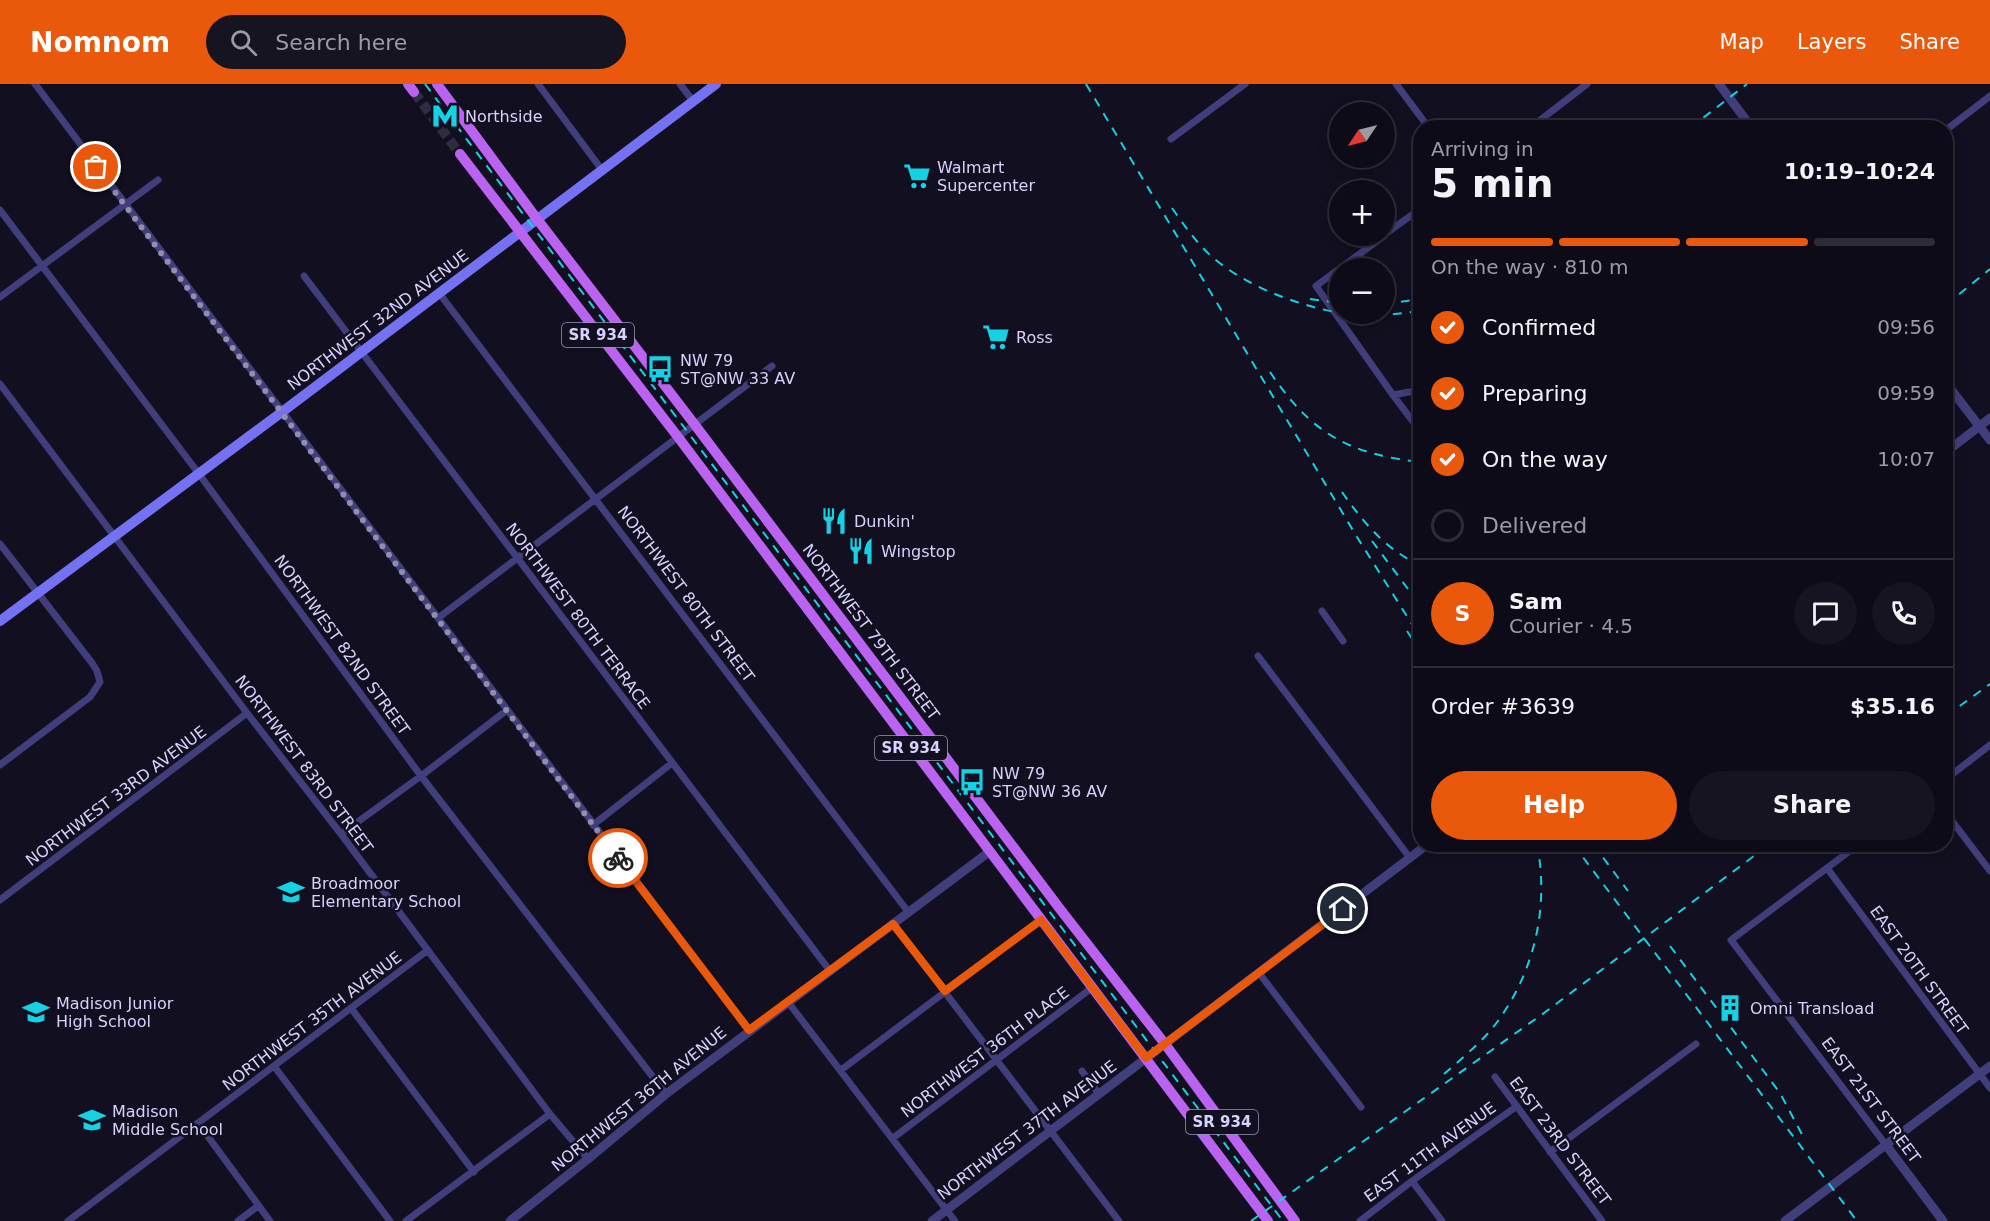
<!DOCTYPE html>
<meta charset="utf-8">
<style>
:root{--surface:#0e0b18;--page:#171421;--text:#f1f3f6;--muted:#9b9ba2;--line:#2e2b37;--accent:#ea580c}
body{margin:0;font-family:"DejaVu Sans",sans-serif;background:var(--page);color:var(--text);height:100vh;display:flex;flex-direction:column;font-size:22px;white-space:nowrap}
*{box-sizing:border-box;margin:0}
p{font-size:20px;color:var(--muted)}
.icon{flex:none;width:33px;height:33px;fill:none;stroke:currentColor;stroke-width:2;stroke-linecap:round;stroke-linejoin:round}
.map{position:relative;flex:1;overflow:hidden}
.side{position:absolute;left:1413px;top:36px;width:540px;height:732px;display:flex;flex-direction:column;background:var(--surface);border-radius:24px;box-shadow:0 3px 15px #0003,0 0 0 2px var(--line)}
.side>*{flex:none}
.needle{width:39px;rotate:235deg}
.controls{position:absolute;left:1329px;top:18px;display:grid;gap:12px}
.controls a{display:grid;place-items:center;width:66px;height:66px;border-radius:50%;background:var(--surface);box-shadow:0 3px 15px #0003,0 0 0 2px var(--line);font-size:30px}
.pin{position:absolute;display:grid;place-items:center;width:51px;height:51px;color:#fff;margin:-26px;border:3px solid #fff;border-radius:50%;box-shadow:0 2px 6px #0007}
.courier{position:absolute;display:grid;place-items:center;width:60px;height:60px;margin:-30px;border:4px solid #ea580c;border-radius:50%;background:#fff;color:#222;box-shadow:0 2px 8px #0007}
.headline em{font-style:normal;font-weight:700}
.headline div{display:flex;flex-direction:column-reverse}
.headline{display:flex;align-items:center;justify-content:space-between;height:102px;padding:0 18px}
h1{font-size:39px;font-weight:700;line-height:45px}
.bar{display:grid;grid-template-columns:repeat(4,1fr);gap:9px 6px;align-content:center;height:72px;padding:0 18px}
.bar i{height:8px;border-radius:4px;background:var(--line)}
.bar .current{background:var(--accent)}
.bar p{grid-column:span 4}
.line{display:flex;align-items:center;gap:15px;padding:0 18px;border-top:2px solid var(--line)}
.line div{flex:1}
.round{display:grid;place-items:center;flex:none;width:63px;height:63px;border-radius:32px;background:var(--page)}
ol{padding:0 18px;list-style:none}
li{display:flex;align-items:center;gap:18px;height:66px}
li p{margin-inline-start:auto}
li .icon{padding:6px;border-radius:50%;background:var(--accent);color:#fff;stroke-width:4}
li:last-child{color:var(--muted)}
li i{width:33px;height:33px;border:3px solid var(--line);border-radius:50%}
.cta{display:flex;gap:12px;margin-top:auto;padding:12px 18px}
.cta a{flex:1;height:69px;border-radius:36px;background:var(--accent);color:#fff;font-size:24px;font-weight:700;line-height:69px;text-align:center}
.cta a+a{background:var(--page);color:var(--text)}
header{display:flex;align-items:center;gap:36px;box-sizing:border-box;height:84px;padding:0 30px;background:var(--accent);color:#fff}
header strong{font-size:28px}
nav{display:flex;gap:33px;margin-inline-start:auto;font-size:21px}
.search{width:420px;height:54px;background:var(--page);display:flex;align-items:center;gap:15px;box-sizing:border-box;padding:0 21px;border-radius:33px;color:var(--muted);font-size:22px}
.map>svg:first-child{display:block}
</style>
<header>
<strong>Nomnom</strong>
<div class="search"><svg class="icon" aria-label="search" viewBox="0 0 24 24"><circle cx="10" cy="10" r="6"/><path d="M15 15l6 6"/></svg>Search here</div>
<nav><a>Map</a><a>Layers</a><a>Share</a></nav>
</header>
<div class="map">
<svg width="1990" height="1137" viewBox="0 0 1990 1137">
<rect width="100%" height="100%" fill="#120f20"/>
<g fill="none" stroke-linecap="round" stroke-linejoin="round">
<path stroke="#2f2c41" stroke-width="10" stroke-dasharray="10 5" stroke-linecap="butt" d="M414,8L460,70"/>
<path stroke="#403e7b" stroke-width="7" d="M35,0L749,946
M538,0L602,86
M680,0L693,17
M1396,0L1429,44
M1530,44L1587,0
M1946,46L1990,12
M1171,55L1245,0
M0,126L199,390L421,692L666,1010
M1384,151L1420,125
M1384,152L1316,202L1393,311L1420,347
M304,192L830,887
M439,209L909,829
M0,213L158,96
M0,300L247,629L341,750L550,1030L588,1075
M1393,311L1420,306
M0,460L92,579L97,587L100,598L90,613L0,681
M1322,527L1343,557
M438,534L772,282
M1258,572L1410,774
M1946,695L1990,661
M1946,729L1990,787
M593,741L672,679
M341,750L421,692L507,626
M1859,760L1731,856L1886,1061
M1827,784L1990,1004
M0,816L247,629
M893,840L1119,1137
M1259,889L1361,1023
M788,918L955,1137
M351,924L474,1088
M274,982L390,1137
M841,986L1041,836
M1082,987L1099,1010
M1495,993L1602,1137
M198,1039L270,1137
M893,1054L1093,903
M1550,1068L1696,960
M1412,1097L1442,1137
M68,1137L428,866
M238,1137L258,1122
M406,1137L550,1030
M1360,1137L1412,1097L1517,1022"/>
<path stroke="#403e7b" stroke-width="9" d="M1719,0L1752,44
M1946,299L1990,356
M1946,368L1990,334
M1886,1061L1943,1137
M510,1137L588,1075L666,1010L989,768
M932,1137L1428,760
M1785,1137L1990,982"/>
<path stroke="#7472f2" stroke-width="10" d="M0,537L282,328L716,0"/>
<path stroke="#bb63f1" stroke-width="10" d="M408,0L414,8
M437,0L537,135L695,341L1060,825L1165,960L1295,1137
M460,70L678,353L1268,1137"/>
<path stroke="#15d1e4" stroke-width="2" stroke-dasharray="9 8" stroke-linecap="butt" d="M425,0L1283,1137
M1086,0L1357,453L1420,553
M1690,44L1747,0
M1172,124C1184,141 1195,157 1210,171C1243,201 1296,221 1340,229
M1310,215L1340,219
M1384,220L1420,215
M1946,221L1990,185
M1342,230L1378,232L1420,227
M1270,288C1311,349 1348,370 1420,378
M1342,408C1363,438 1386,466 1420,481
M1372,457L1420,521
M1407,547L1420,567
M1946,632L1990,600
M1573,760L1857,1137
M1593,760L1628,807
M1670,862L1780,1009L1805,1056
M1444,990C1460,976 1477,962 1491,946C1533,894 1550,826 1537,760
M1251,1137L1544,929L1770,760"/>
</g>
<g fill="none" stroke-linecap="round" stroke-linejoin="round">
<path stroke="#918eae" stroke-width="6" stroke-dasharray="0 10.8" d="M96,83L618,774"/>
<path stroke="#ea580c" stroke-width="8" d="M618,774L749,946L893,840L945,907L1041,836L1146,974L1343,825"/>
</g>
<defs>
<symbol id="metro-bare" viewBox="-9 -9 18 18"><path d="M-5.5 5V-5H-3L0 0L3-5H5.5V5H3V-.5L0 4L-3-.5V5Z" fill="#15d1e4" stroke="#120f20" stroke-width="2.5" paint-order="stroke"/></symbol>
<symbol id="supermarket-bare" viewBox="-9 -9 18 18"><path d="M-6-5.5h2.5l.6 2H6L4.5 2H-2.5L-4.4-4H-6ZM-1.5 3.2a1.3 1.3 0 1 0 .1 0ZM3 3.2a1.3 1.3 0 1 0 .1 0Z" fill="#15d1e4" stroke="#120f20" stroke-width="2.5" paint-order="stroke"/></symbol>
<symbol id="bus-bare" viewBox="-9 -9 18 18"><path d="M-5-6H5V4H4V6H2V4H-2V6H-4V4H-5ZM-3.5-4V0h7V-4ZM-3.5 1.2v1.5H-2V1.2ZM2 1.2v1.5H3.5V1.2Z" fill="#15d1e4" stroke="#120f20" stroke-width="2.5" paint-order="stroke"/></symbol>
<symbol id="restaurant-bare" viewBox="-9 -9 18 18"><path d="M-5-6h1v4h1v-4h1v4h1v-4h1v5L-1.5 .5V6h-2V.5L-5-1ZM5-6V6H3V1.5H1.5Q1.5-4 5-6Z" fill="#15d1e4" stroke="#120f20" stroke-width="2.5" paint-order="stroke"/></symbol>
<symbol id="school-bare" viewBox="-9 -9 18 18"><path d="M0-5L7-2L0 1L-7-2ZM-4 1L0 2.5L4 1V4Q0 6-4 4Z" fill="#15d1e4" stroke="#120f20" stroke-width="2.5" paint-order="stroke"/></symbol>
<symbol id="building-bare" viewBox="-9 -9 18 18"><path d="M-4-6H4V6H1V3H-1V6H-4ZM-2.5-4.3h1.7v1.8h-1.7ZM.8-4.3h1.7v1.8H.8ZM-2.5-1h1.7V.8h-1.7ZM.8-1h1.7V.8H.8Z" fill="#15d1e4" stroke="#120f20" stroke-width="2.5" paint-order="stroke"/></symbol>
</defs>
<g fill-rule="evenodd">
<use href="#metro-bare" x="426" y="13" width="38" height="38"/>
<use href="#supermarket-bare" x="898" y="73" width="38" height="38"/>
<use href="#supermarket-bare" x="977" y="234" width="38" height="38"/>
<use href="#bus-bare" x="641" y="266" width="38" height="38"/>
<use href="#restaurant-bare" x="815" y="418" width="38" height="38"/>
<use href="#restaurant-bare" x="842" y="448" width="38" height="38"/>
<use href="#bus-bare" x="953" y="679" width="38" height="38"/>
<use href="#school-bare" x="272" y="789" width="38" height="38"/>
<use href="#building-bare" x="1711" y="905" width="38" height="38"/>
<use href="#school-bare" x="17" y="909" width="38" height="38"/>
<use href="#school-bare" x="73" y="1017" width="38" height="38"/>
</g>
<g text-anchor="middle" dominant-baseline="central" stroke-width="5" stroke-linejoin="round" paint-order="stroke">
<g fill="#120f20" stroke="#9b98b9" stroke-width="1.5">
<rect x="562" y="239" width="72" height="24" rx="4.5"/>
<rect x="875" y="652" width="72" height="24" rx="4.5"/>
<rect x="1186" y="1026" width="72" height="24" rx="4.5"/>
</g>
<g font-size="15" font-weight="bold" fill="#d6d2fb">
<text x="598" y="251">SR 934</text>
<text x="911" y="664">SR 934</text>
<text x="1222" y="1038">SR 934</text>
</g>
<g font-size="16" fill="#d6d2fb" stroke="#120f20" text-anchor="start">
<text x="465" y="32">Northside</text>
<text x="937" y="83">Walmart<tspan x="937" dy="18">Supercenter</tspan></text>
<text x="1016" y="253">Ross</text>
<text x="680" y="276">NW 79<tspan x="680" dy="18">ST@NW 33 AV</tspan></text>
<text x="854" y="437">Dunkin'</text>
<text x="881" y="467">Wingstop</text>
<text x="992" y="689">NW 79<tspan x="992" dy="18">ST@NW 36 AV</tspan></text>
<text x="311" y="799">Broadmoor<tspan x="311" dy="18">Elementary School</tspan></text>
<text x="56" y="919">Madison Junior<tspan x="56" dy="18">High School</tspan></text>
<text x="1750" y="924">Omni Transload</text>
<text x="112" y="1027">Madison<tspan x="112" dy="18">Middle School</tspan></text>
</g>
<g font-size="16" fill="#d6d2fb" stroke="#120f20">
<text transform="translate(378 236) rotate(-37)">NORTHWEST 32ND AVENUE</text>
<text transform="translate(686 510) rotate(53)">NORTHWEST 80TH STREET</text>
<text transform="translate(578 532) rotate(53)">NORTHWEST 80TH TERRACE</text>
<text transform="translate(871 548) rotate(53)">NORTHWEST 79TH STREET</text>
<text transform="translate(342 561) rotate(54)">NORTHWEST 82ND STREET</text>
<text transform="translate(304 680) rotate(53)">NORTHWEST 83RD STREET</text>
<text transform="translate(116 712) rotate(-37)">NORTHWEST 33RD AVENUE</text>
<text transform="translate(1919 886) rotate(54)">EAST 20TH STREET</text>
<text transform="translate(312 937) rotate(-37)">NORTHWEST 35TH AVENUE</text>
<text transform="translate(985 968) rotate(-37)">NORTHWEST 36TH PLACE</text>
<text transform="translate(639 1015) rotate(-39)">NORTHWEST 36TH AVENUE</text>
<text transform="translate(1871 1016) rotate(53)">EAST 21ST STREET</text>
<text transform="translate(1027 1046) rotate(-37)">NORTHWEST 37TH AVENUE</text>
<text transform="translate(1560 1057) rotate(53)">EAST 23RD STREET</text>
<text transform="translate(1430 1068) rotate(-36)">EAST 11TH AVENUE</text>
</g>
</g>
</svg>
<div class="controls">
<a><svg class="needle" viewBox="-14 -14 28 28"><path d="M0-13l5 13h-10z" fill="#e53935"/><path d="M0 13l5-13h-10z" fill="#9b9ba2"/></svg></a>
<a>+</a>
<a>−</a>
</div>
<div class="pin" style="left:96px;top:83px;background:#ea580c"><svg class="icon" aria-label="bag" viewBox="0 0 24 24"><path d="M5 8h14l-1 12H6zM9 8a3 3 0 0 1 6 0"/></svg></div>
<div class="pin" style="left:1343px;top:825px;background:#1f2937"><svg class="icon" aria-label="home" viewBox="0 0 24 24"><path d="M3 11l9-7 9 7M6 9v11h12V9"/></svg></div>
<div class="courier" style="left:618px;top:774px"><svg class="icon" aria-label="bike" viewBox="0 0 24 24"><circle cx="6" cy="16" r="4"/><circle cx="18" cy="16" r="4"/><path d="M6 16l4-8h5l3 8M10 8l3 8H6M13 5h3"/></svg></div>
<section class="side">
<div class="headline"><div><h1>5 min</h1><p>Arriving in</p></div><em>10:19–10:24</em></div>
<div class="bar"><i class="current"></i><i class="current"></i><i class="current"></i><i></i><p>On the way · 810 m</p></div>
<ol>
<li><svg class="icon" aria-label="check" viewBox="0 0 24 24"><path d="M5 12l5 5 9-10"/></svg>Confirmed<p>09:56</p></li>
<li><svg class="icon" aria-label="check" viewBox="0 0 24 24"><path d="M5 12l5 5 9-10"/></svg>Preparing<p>09:59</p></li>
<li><svg class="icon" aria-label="check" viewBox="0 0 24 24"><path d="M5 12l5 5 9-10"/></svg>On the way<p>10:07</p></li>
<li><i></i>Delivered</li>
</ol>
<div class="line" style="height:108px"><b class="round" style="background:var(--accent);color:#fff">S</b><div><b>Sam</b><p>Courier · 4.5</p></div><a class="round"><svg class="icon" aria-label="chat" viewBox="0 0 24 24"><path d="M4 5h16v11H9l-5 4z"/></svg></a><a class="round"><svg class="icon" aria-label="phone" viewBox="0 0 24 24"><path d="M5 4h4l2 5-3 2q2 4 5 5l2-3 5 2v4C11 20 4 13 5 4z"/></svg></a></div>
<div class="line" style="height:78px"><div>Order #3639</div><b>$35.16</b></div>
<div class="cta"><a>Help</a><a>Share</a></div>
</section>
</div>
